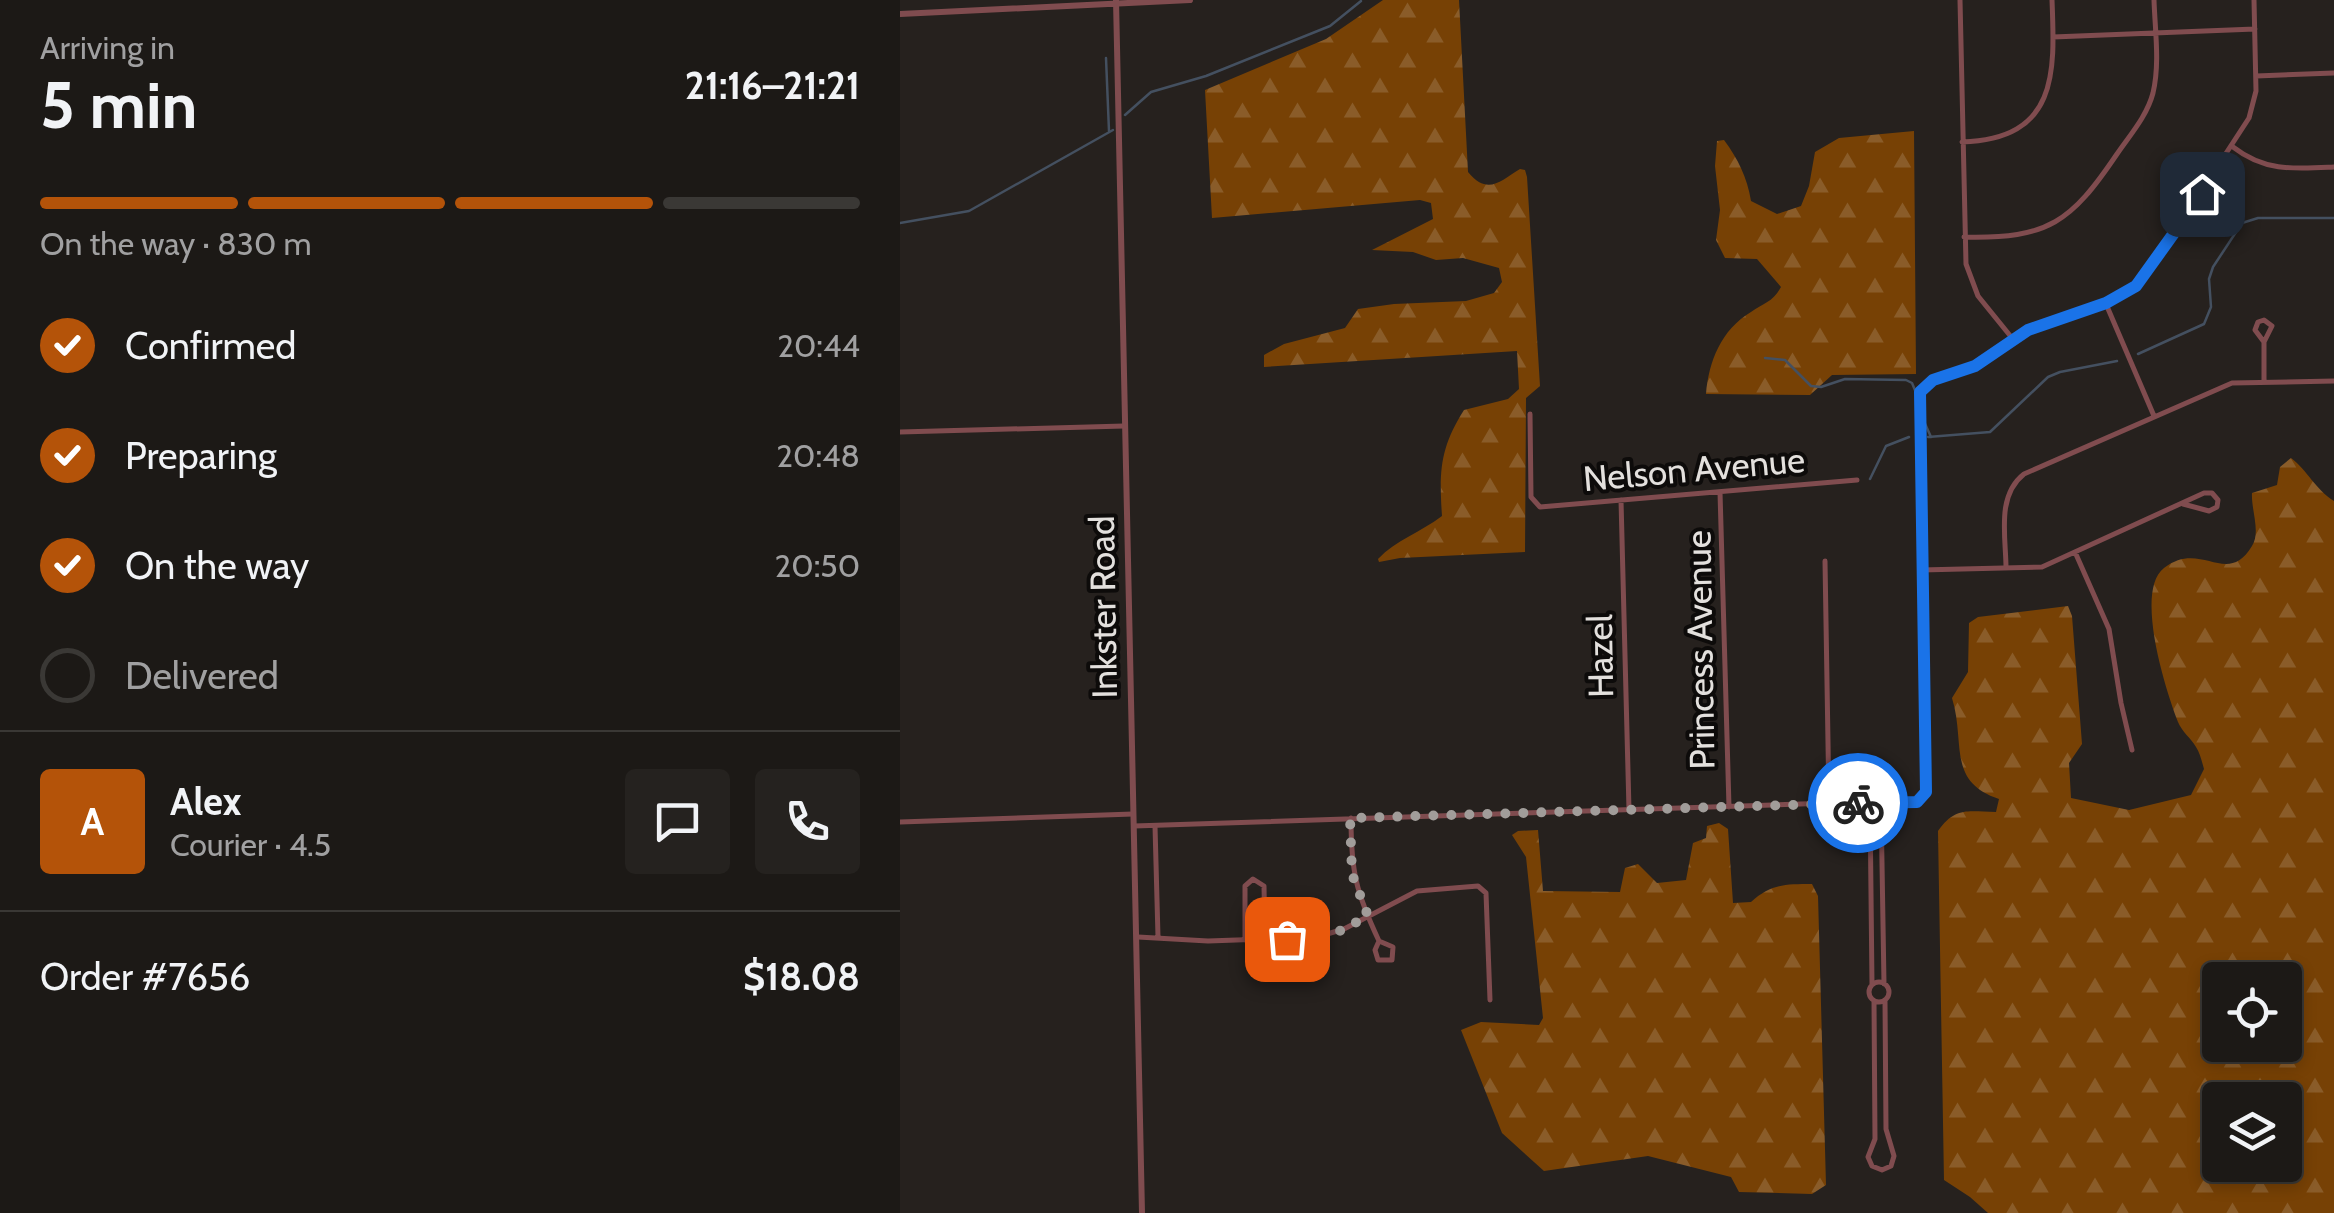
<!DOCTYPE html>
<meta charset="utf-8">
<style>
:root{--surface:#1c1916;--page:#25221f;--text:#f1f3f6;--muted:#a0a0a1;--line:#3a3835;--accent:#b45309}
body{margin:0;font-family:Cabin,sans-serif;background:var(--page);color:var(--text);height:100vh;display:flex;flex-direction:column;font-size:38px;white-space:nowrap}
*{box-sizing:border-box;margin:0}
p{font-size:32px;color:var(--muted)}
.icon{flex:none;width:55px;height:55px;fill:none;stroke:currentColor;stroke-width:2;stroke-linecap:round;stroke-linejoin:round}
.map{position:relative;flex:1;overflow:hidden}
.side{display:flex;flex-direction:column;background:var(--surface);width:900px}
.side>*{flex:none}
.controls{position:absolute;left:1302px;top:962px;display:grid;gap:20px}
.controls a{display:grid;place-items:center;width:100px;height:100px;border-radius:10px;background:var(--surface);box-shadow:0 5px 15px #0003,0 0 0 2px var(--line);font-size:50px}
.pin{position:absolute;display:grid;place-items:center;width:85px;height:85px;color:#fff;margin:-42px;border-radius:20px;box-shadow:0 5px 15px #0006}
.courier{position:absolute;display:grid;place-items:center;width:100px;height:100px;margin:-50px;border:8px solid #1a73e8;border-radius:50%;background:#fff;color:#222;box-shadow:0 2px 12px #0007}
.summary em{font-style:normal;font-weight:800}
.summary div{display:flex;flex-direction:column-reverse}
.summary{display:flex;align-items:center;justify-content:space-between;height:170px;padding:0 40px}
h1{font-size:65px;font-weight:800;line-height:75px}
.bar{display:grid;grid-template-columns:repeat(4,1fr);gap:15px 10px;align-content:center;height:120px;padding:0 40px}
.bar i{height:12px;border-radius:8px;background:var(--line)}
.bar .selected{background:var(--accent)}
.bar p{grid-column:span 4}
.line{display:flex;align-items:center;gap:25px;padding:0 40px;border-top:2px solid var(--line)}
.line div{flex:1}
.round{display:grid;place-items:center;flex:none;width:105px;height:105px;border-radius:10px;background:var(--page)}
ol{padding:0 40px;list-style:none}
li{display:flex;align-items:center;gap:30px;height:110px}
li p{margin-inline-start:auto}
li .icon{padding:10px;border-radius:50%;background:var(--accent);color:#fff;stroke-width:4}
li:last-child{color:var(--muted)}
li i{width:55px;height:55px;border:5px solid var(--line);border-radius:50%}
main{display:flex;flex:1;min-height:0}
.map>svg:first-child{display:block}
</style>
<main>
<section class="side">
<div class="summary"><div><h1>5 min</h1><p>Arriving in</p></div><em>21:16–21:21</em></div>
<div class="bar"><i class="selected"></i><i class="selected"></i><i class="selected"></i><i></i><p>On the way · 830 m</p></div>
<ol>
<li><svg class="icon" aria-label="check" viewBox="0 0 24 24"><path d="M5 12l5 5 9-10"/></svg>Confirmed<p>20:44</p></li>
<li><svg class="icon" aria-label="check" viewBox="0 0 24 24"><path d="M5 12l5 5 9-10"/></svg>Preparing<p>20:48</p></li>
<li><svg class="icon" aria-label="check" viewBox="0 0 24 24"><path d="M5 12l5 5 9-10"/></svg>On the way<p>20:50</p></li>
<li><i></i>Delivered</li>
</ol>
<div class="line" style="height:180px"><b class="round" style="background:var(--accent);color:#fff">A</b><div><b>Alex</b><p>Courier · 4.5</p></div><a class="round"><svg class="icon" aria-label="chat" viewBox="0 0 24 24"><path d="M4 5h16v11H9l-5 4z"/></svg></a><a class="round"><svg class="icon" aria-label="phone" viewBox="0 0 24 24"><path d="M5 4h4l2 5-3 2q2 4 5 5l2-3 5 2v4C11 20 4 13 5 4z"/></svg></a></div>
<div class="line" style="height:130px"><div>Order #7656</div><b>$18.08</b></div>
</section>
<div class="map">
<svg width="1434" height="1213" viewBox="0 0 1434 1213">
<defs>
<pattern id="forest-firs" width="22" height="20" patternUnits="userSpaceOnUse" patternTransform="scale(2.5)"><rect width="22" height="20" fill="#774105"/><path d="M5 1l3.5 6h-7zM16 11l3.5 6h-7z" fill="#8a5c29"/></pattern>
</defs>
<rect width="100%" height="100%" fill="#26211e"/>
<path fill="url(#forest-firs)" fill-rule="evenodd" d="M483,0H559L568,172C588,196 600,181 620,169L625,170L627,177L640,386L626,398L625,552L500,558L479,562L478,559C496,540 521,532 542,516C539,471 540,448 564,410L608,399L619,389L617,351L364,367V355L384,344L445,328L458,309L494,304L566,301L594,293L602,282L599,268L563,258L536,260L513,252L472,250L533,219L531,203L520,200L312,218L305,90L426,39Z
M1014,131L1016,374L932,375L910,395L806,394C809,361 821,330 851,312C864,303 873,302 881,287L857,259L825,258L816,240L820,210L815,166L817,141L824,140C838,159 847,177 851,201L877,214L901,206L909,186L915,152L939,138Z
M1391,458C1408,471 1415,489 1434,501V1213H1088L1070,1197L1044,1180L1038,831C1056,806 1068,812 1096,812L1099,799C1046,781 1066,743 1052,698L1068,672L1069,623L1078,617L1168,606L1172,616L1182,744L1169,763L1171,798L1229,810L1291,795L1304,769C1302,762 1300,753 1296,747C1291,738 1282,732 1278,722C1266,691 1234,591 1264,568C1301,539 1327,588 1352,546C1361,532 1351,510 1352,493L1377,485L1380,467ZM1385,980V1045H1320V980ZM1385,1100V1165H1320V1100Z
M819,823L828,829L833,903L851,902C871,884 886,884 912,884L918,896L926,1185L912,1194L839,1192L831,1177L748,1156L644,1171L602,1133L561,1030L581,1022L639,1025L643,1018L626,857L612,835L618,831L638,830L643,891L720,892L725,868L738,864L757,883L786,880L793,843L806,838L807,826Z"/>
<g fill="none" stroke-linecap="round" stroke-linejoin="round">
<path stroke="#445060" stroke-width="2.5" d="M206,58L209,131
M225,115L251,92L306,76L430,26L461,1
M0,223L69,211L213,130
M1238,354L1304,324L1311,307L1309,279L1313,267L1342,223L1358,218H1434
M865,358L885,360L911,386L921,387L945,379L1006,380L1012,383L1017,395
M1022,417L1031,437
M1028,437L1090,432L1148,377L1160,372L1217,361
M970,479L986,446L1009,437"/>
<path stroke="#804c4f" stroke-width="5" d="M1060,0L1066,264L1078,296L1112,338
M1153,37L1355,29
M1356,76L1434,73
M1062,142C1158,139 1155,73 1152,0
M1333,147C1365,172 1395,169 1434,167
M1064,237C1149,239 1171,222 1217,154C1230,135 1247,116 1253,93C1260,63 1255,31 1254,0
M1206,304L1254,416
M1364,342L1355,330L1358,322L1364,320L1372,326L1364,342V381
M630,414L631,497L640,507L957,480
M0,432L224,426
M820,492L829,807
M721,500L729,810
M1175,552L1209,629L1221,703L1232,750
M925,561L929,803
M1106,568C1106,537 1096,496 1124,474L1332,383L1434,381
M1021,570L1142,567L1304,493H1312L1318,500L1317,507L1309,511L1283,504
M970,803L972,985
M981,803L984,984
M451,818C451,872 456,892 479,941L493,947L492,960H478L475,950L479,941
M0,822L233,814
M234,826L1021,800L1026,792L1020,392L1029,382L1075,366L1128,330L1205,303L1236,285L1254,264L1349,118L1356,91L1354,0
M255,826L258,937
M238,937L308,941L417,937L444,929L517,891L578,886L586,893L590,1000
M345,940V886L353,879L364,886L365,939
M969 992a10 10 0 1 1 20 0a10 10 0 1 1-20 0Z
M974,1001L975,1139L968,1157L972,1166L982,1170L991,1166L994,1156L986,1129L985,1000"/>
<path stroke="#804c4f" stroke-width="6" d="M216,0L242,1213
M0,14L290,0"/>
</g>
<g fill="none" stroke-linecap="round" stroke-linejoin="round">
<path stroke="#a19d9a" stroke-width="10" stroke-dasharray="0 18" d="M387,939L436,933L468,916L452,874L450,818L958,803"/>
<path stroke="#1a73e8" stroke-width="12" d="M958,803L1017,802L1026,792L1020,392L1033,380L1075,366L1128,330L1206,303L1236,286L1302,194"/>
</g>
<g text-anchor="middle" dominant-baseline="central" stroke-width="8" stroke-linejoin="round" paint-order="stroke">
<g font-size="35" fill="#e3e0dd" stroke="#0d0b0a">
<text transform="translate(794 469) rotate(-5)">Nelson Avenue</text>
<text transform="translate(203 607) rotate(-91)">Inkster Road</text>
<text transform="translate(800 650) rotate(-91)">Princess Avenue</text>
<text transform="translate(700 656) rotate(-91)">Hazel</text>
</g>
</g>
</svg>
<div class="controls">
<a><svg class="icon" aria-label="locate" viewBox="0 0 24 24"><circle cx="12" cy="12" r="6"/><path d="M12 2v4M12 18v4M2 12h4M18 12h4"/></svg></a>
<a><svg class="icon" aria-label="layers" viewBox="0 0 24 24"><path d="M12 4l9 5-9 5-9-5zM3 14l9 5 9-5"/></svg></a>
</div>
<div class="pin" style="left:387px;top:939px;background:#ea580c"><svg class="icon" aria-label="bag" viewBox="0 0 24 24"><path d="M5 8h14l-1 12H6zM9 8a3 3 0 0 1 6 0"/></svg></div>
<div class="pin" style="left:1302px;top:194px;background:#1f2937"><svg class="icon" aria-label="home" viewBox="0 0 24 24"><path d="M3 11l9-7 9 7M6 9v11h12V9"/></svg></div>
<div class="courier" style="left:958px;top:803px"><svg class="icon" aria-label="bike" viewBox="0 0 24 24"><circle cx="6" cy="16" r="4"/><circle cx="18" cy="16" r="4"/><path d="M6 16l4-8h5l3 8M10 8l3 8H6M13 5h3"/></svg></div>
</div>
</main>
